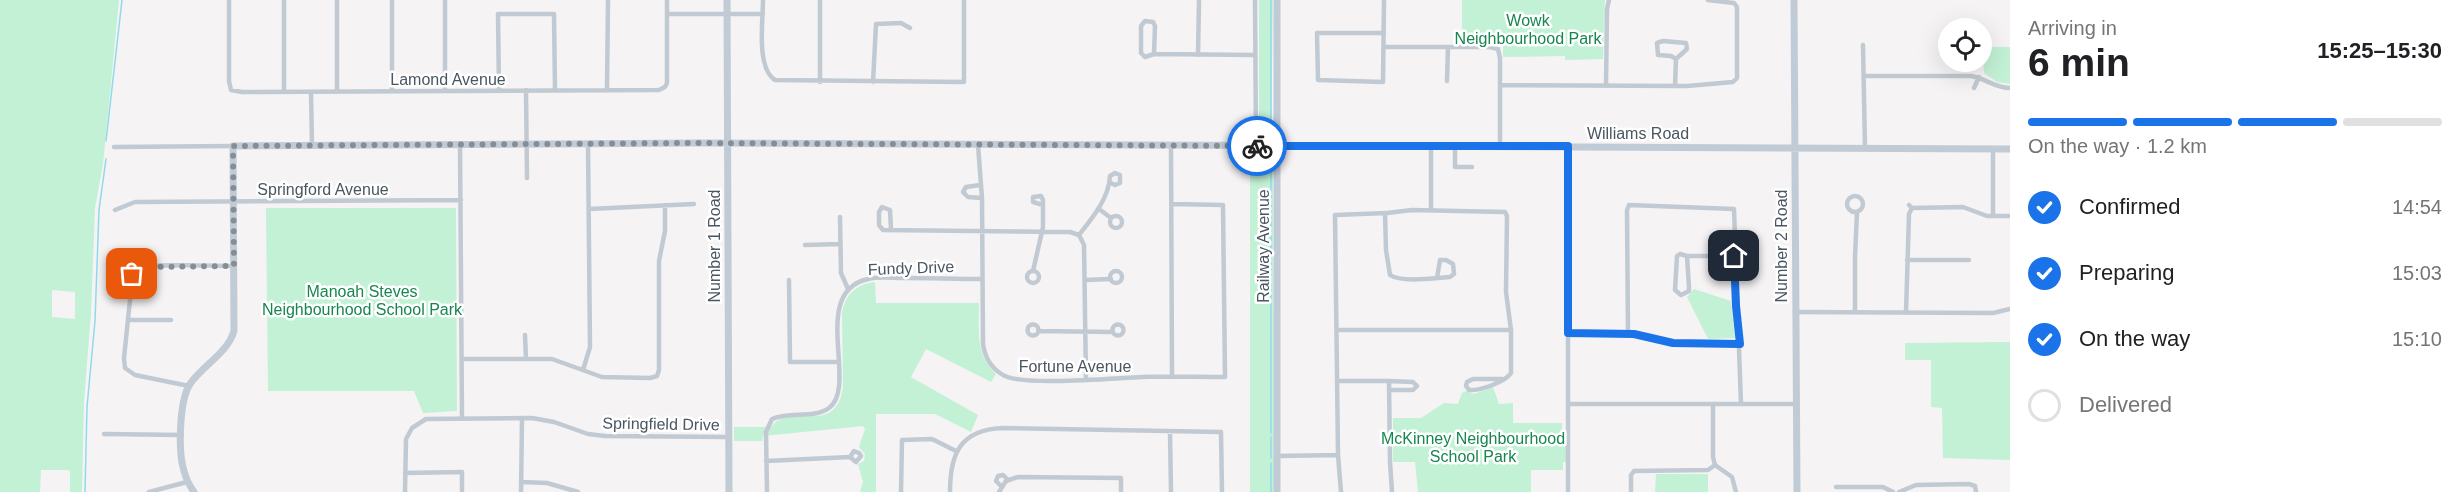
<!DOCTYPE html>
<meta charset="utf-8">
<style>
:root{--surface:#fff;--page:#f2f2f2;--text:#202124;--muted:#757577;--line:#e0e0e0;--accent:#1a73e8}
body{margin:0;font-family:Arial,sans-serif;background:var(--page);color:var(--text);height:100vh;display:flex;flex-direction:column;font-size:22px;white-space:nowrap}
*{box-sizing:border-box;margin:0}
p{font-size:20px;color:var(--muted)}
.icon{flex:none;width:33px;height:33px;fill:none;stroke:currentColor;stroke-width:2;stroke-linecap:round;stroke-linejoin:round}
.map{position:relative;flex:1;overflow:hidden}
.details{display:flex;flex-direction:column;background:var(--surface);width:450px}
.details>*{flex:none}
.buttons{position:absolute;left:1938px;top:18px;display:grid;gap:12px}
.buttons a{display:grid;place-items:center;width:54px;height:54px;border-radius:50%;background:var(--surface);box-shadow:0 6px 24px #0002;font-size:30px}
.pin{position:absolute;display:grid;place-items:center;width:51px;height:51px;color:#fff;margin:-26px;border-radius:12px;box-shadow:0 3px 9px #0006}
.courier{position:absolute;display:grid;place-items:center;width:60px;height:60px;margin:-30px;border:4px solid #1a73e8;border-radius:50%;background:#fff;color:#222;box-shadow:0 2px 8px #0007}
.summary em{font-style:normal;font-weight:700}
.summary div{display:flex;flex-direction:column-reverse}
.summary{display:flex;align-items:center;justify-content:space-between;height:102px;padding:0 18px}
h1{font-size:39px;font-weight:700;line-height:45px}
.bar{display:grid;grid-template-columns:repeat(4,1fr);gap:9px 6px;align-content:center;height:72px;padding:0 18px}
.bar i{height:8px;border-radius:4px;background:var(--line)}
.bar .on{background:var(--accent)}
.bar p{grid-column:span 4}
ol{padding:0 18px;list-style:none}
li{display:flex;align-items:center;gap:18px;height:66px}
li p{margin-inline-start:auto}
li .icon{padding:6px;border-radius:50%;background:var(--accent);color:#fff;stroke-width:4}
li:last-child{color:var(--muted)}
li i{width:33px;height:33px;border:3px solid var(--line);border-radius:50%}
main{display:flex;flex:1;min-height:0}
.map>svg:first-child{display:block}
</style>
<main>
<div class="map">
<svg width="2010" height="492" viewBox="0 0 2010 492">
<rect width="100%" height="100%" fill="#f5f3f3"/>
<path fill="#c3f1d5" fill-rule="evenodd" d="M0,0H119L103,164L95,208L91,313L84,402L82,492H70V471L68,470H41L40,492H0ZM52,290L75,292V319L52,317Z
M1259,0H1273L1271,137L1273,173L1274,492H1250V151L1259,150Z
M1462,0H1605L1603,59L1565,60V56L1503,57V44H1462Z
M1982,47H2010V84L1997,82L1984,73Z
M266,208H456L457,411L423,413L414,391H268Z
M875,282L876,303H979C979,329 975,355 996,374L991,382L926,349L911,377L978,415L971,432L935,414H876V492H860L863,482L858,464L864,461L865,454L859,447L865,429L863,426L763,436L762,441H734V427H771C789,400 837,439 843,386L842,313C845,295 856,284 875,282Z
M1694,289L1731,301L1735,338L1708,339L1687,297Z
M2010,342V460L1943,458L1942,408L1931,407V360H1905V343Z
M1493,387L1499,404L1513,403V423H1562L1563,454V443H1566V462H1563V470H1531V492H1418L1415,462H1393V418H1421L1444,403L1458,404L1462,393L1466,391L1474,394Z
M1656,474H1708V492H1655Z"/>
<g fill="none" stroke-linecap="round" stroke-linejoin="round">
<path stroke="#90daee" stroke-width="1.5" d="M1271,0V139
M106,141L122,0
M1271,152V433
M1271,437V458
M1271,463V492
M85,492L87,407L95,321L99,210L106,159"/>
<path stroke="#c1cad2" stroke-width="4.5" d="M229,0V81L231,90L242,92L659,90L665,87L667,83V0
M284,0V91
M392,0V91
M445,0V90
M763,0C763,21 756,68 775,80L964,82V0
M820,0V82
M1255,0L1256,146
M667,14H763
M1384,33H1317L1318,80L1383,82L1384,0
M1863,45L1865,148
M1384,47H1489L1498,49L1500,58V147
M1154,54L1155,26L1153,22L1145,21L1141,26V53L1145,57L1154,54L1255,55
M1198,55L1199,0
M1864,76H1971C1985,78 1995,88 2010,88
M1447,81L1448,47
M873,82L876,24L901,23L910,28
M1500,85L1687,86L1733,82L1737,78V7L1734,3L1708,0
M1606,86L1607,9L1609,0
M1675,86L1676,59L1671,56L1658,55L1657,43L1663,41L1686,43L1687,49L1676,59
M1974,88L1979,77
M499,90L498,14H554L555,90
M526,90L527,178
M607,90L608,0
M337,91V0
M311,92L312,145
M460,144L462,418
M978,145L982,198L983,344C985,358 991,369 1005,376C1026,386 1115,378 1142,377C1169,376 1197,377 1225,377L1223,205L1172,204
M1171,146L1172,377
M1455,146V167H1472
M114,147L233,146
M1431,147V210
M980,185L966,187L963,192L968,197L982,198
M1847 204a8 8 0 1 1 16 0a8 8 0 1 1-16 0Z
M1912,208L1963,207L1987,216H2010
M589,209L694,204
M1099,209L1111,218
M115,210L135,202L461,200
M1385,213L1386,250L1390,275C1402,283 1435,278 1450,277L1454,274L1453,264L1446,260H1440L1437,278
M1993,216V149
M1110 222a6 6 0 1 1 12 0a6 6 0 1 1-12 0Z
M840,217L841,273L848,289
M891,229L890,210L882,207L879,212V225L883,230L1070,232L1079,235L1084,245L1086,380
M1079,235C1093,217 1109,198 1110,176L1115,173L1120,175V183L1115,185L1111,183
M805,245L839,244
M1687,256L1689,287V291L1681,295L1675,290L1677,256L1680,254L1687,256H1734
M1907,260H1969
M1033,271L1043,227V200L1041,196L1033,197V202L1043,205
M1110 277a6 6 0 1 1 12 0a6 6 0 1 1-12 0Z
M1027 277a6 6 0 1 1 12 0a6 6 0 1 1-12 0Z
M789,280L790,362H838
M1085,280L1111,279
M1795,312L1993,313L2010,309
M1855,312V257L1857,212
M1906,313L1909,214L1912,208L1909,205
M128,320H171
M1112.5 330a5.5 5.5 0 1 1 11 0a5.5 5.5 0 1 1-11 0Z
M1027.5 330a5.5 5.5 0 1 1 11 0a5.5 5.5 0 1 1-11 0Z
M1338,330H1511
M1039,331L1112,332
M1568,333L1634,334L1673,343L1740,344
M1628,334L1627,210L1629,205L1734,209L1741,404
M525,335L526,359
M462,359H552L602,377L650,378L657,376L659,370V261L665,231V205
M583,370L590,347L588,144
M1339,381H1389L1390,462L1392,492
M1389,381L1413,382L1417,386L1413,390H1390
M189,386L135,375L125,368L124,358L133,271C144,262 216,266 234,266
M1568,404H1797
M1713,404V457L1715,465
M1170,432L1171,492
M104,434L182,435
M1277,456L1338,455
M766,461L850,457L856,462L861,456L859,453L854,451L850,457
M1715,465L1732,477L1736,492
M405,473L462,472V492
M521,482L547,483L578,492
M1001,486L996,481L998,476L1003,475L1008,480
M1836,487H1883L1893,492
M149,492L187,482
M405,492L406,439L412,428L426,419L532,418L554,422L588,434L605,436L728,437
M521,492L522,418
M767,492L766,432L772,419C789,411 814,419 829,408C859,386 809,292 868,279C879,276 893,278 904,278C930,278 956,279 982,279
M901,492L902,440L932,439L956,451
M950,492C950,454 960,430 1002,428L1221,432L1222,492
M999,492L1006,481L1018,477L1121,478V492
M1341,492L1338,455L1335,215L1387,213L1412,210L1505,212L1507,216L1506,292L1511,330V373C1505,382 1480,391 1469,390L1466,386L1467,382L1473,379H1502
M1568,492V146
M1631,492V475L1634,471L1708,470L1715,465
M1899,492L1916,485L1969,484L1975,486L1976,492"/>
<path stroke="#c1cbd6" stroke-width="7" d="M727,0L729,492
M1277,0V492
M1794,0L1797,492
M194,492C189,485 186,479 184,471C178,452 179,401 190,384C203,365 227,354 234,331L233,146L700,143L2010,149"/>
</g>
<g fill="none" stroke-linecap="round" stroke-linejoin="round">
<path stroke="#868d94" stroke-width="6" stroke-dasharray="0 10.8" d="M132,274L134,269L141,267L234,266L233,146L694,143L1257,146"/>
<path stroke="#1a73e8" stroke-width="8" d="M1257,146H1568V333L1634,334L1673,343L1740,344L1736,306L1734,256"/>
</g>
<g text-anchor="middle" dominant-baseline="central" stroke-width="5" stroke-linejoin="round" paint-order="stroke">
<g font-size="16" fill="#17864f" stroke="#fff">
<text x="1528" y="20">Wowk<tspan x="1528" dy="18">Neighbourhood Park</tspan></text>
<text x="362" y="291">Manoah Steves<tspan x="362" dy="18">Neighbourhood School Park</tspan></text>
<text x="1473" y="438">McKinney Neighbourhood<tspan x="1473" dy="18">School Park</tspan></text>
</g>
<g font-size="16" fill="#4a5661" stroke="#fff">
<text x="448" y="79">Lamond Avenue</text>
<text x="1638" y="133">Williams Road</text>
<text x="323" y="189">Springford Avenue</text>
<text transform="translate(714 246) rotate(-90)">Number 1 Road</text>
<text transform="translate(1263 246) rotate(-90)">Railway Avenue</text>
<text transform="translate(1781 246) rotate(-90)">Number 2 Road</text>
<text transform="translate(911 268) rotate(-2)">Fundy Drive</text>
<text x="1075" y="366">Fortune Avenue</text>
<text transform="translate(661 424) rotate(1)">Springfield Drive</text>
</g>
</g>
</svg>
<div class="buttons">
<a><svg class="icon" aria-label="locate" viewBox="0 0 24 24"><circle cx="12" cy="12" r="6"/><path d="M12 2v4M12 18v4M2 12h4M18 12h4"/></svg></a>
</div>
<div class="pin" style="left:132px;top:274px;background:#ea580c"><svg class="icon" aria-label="bag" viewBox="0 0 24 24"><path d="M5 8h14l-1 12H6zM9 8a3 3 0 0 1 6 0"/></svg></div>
<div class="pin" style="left:1734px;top:256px;background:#1f2937"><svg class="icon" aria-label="home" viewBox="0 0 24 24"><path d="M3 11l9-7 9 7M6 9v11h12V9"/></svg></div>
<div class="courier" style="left:1257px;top:146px"><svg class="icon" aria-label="bike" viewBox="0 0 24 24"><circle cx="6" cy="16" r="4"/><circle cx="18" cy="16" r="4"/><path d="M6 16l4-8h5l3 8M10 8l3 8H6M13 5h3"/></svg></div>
</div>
<section class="details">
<div class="summary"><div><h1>6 min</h1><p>Arriving in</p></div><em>15:25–15:30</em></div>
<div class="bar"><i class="on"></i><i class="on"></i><i class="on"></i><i></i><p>On the way · 1.2 km</p></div>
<ol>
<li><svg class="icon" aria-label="check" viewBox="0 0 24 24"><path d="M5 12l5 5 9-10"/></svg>Confirmed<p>14:54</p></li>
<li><svg class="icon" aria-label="check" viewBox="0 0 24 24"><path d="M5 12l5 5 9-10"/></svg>Preparing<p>15:03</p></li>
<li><svg class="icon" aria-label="check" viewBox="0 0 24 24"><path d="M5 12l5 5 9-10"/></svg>On the way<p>15:10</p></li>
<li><i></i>Delivered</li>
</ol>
</section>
</main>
